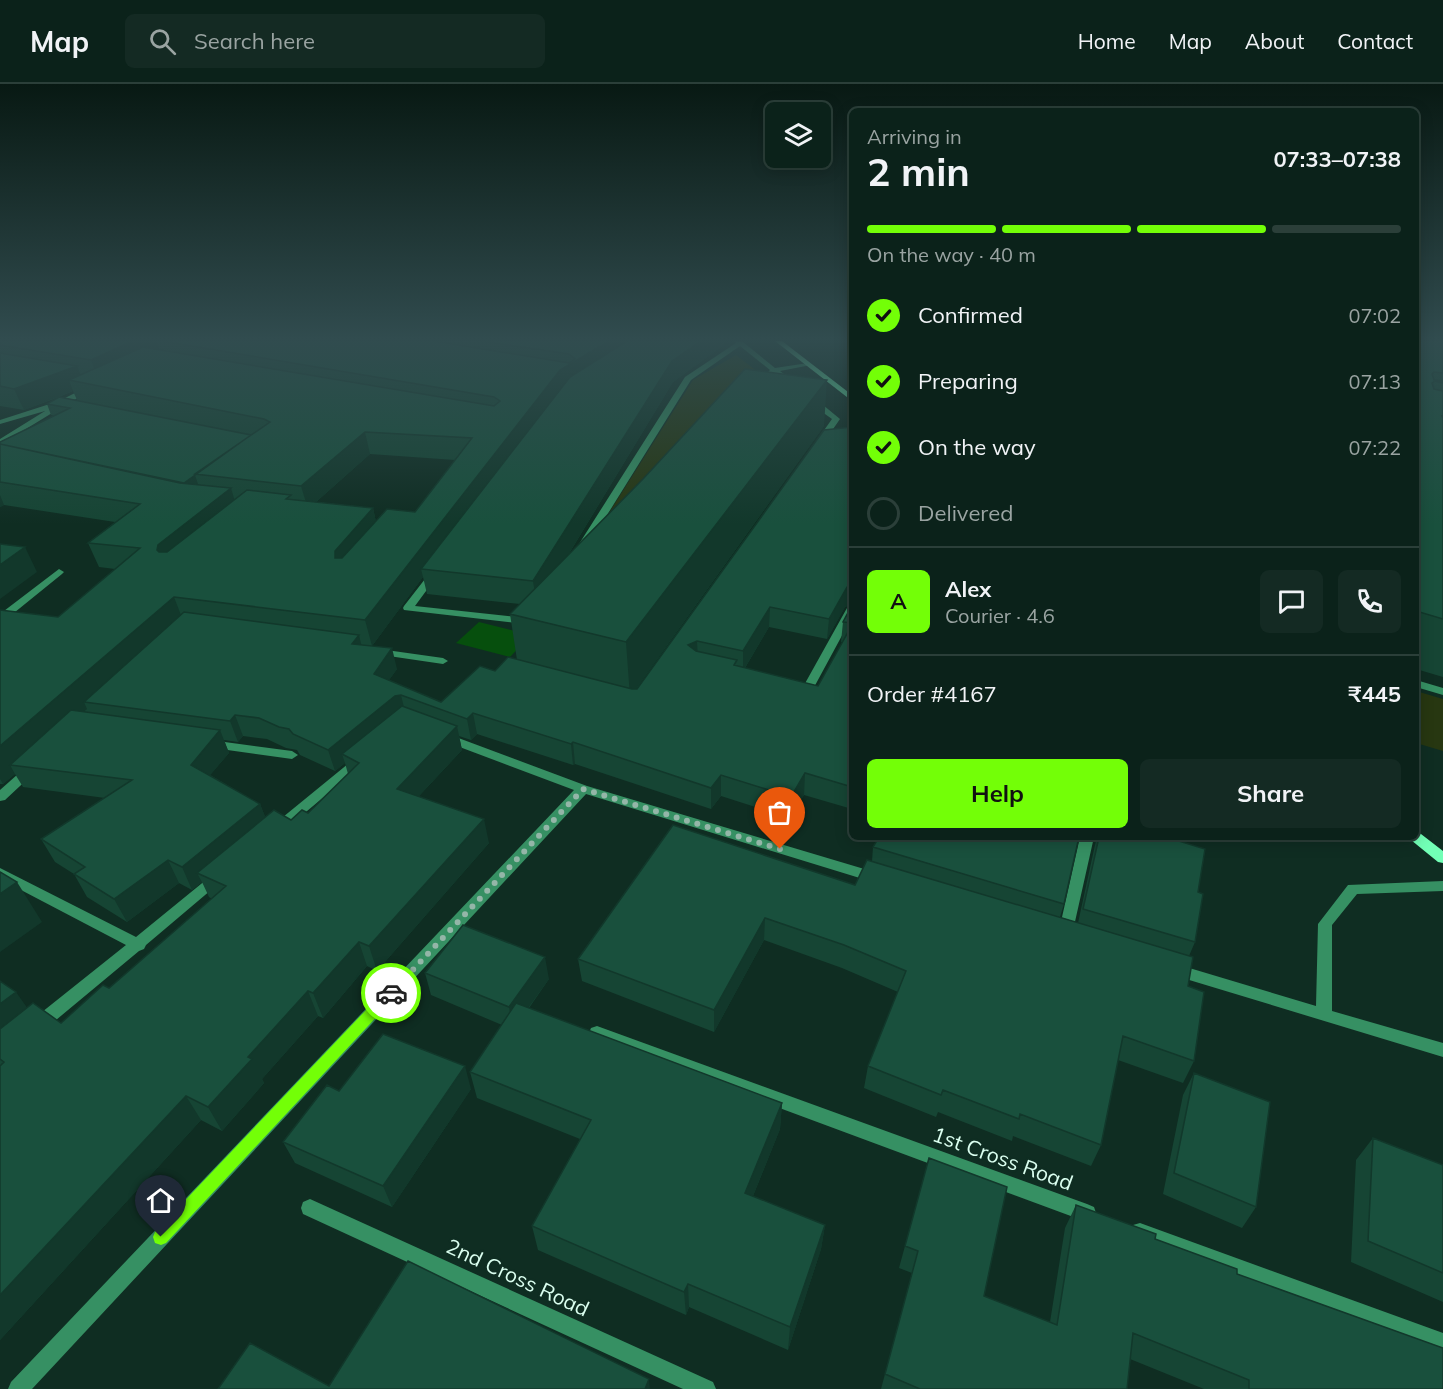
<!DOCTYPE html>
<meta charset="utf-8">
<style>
:root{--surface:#0b221a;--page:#142a23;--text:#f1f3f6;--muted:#9aa4a2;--line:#2b3f39;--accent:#73ff07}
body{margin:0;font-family:Mulish,sans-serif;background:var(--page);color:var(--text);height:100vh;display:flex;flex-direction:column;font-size:22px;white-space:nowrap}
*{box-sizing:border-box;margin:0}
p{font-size:20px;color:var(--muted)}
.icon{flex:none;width:33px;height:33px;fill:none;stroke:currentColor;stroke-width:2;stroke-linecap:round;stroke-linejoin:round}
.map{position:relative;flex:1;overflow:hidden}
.sheet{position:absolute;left:849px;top:24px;width:570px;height:732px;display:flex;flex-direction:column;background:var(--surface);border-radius:9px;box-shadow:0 3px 15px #0003,0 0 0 2px var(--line)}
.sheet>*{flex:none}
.fabs{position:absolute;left:765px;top:18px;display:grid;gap:12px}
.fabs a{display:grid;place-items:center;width:66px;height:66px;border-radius:9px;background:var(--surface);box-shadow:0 3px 15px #0003,0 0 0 2px var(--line);font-size:30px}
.pin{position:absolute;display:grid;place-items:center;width:51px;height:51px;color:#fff;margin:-62px -26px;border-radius:50% 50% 50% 0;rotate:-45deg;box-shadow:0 0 6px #0007}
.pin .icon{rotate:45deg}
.courier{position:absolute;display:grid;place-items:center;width:60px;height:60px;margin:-30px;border:4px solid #73ff07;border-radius:50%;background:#fff;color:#222;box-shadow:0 2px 8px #0007}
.overview em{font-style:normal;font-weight:700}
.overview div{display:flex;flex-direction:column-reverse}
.overview{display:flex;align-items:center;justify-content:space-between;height:102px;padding:0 18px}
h1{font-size:39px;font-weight:700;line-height:45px}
.bar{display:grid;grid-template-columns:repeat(4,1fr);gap:9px 6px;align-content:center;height:72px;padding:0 18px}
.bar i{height:8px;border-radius:4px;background:var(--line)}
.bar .active{background:var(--accent)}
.bar p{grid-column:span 4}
.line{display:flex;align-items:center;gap:15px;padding:0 18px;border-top:2px solid var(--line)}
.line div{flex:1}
.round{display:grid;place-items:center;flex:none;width:63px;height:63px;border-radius:9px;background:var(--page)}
ol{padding:0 18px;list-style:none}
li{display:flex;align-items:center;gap:18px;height:66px}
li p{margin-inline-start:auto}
li .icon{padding:6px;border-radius:50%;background:var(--accent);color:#111;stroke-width:4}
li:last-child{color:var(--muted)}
li i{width:33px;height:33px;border:3px solid var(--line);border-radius:50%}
.cta{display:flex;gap:12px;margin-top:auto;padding:12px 18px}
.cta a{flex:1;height:69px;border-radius:9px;background:var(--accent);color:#111;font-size:24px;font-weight:700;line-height:69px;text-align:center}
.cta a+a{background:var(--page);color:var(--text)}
header{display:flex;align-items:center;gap:36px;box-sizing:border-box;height:84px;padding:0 30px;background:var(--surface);border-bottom:2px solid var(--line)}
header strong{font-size:28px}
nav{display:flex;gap:33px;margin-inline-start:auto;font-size:21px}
.search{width:420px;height:54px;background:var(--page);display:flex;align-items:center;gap:15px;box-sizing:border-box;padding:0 21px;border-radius:9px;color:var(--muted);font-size:22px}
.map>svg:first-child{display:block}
</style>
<header>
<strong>Map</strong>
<div class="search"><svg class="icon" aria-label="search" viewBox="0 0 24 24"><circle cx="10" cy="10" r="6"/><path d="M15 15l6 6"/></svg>Search here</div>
<nav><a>Home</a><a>Map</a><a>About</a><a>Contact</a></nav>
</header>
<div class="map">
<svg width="1443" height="1305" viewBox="0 0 1443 1305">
<rect width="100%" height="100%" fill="#0f2d22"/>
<path fill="#273711" d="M736,271L763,292L538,541L693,296Z
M1416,607L1443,615V667L1416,659Z"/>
<path fill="#064f0d" d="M479,538L531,551L510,573L456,559Z"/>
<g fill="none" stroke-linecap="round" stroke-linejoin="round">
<path fill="#369063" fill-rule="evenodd" d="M735,257L743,258L775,284L808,279L811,281L780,287L794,298V302H788L774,290L764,303H758V299L770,286L740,262L691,296L589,460L584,463L581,462L579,460L685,293L736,259Z
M87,303L94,305L65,321L0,361V355L45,327L0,340V336L59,317Z
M811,316H817L840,335L822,361H819L815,359L832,335L811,320Z
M59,485L64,488L62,490L4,537L0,538V530Z
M435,485L440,488L415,522L526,534L531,537L526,540L404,526L403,524L404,522L432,486Z
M852,521V533L812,607L806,610L796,608L794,606L796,604L803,603L847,524Z
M379,565L443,574L448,577L443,580L375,570L374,568L375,566Z
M1416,596L1443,604V611L1416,603Z
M445,649L587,702L881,790L883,794L881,798L876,799L586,710L32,1305H8L11,1298L574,706L441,656L439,653L441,650Z
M210,656L292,667L298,671L292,675L206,663L204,660L206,657Z
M358,674L364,678L362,681L282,748H272L270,745L272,742L354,675Z
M31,681L37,685L35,688L5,716L0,717V706L27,682Z
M1080,753H1094L1072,851L1070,855L1065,857L1060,855L1058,851Z
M0,784L136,853L212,791L217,790L222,791L224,795L146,861L144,865L139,867L44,946L38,948L32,946L30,941L32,936L126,861L0,795Z
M1443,797V807L1357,810L1332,841V927L1443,959V973L1176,892L1171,890L1168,886L1171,882L1176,880L1316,922L1318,840L1348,801Z
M597,942L1087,1120L1094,1123L1096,1129L1094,1135L1087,1138L591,954L589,949L591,944Z
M310,1115L713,1298L716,1305H683L303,1130L301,1124L303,1118Z
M1140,1139L1443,1249V1269L1133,1155L1131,1148L1133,1141Z"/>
<path fill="#72ffb6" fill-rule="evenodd" d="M775,257H782L852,311V317Z
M1416,748L1421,750L1443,767V779L1438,778L1411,756L1409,753H1416Z"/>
</g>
<path fill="#164534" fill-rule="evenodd" d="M0,257H724V261L673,298L567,473L824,342L636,605L852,343V520L845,523L827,555L769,543L745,584L818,602L843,558H841L843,538L852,521V725L804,711L790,734L721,712L711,725L575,680L573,681L477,650L471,656L459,652L462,666L419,712L489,759L377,887L367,882L323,934L318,932L262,995L264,999L222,1047L201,1036L0,1256V897L27,924L61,939L109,904L212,815L209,813L202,798L192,806L179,799L127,838L87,813L74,790L55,778L41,755L105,714L23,703L15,690L3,700H0V526L58,533L115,485L99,483L88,459L115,438L4,421L0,423V358L55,332L51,331L47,320L59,313L24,326L0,322ZM73,307L77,316L59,313ZM370,370L455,376L415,428L376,438L373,424L316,418ZM423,493L427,510L520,520L510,530L517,576L495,587L441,618L389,596L397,585L372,562ZM243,652L267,655L286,664L297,666L300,671L335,687L345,679L348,690L308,729L291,736L265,733L260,720L210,691L229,669L224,656L238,658Z
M1416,257H1443V593L1416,585Z
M1097,753H1166L1198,808L1195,858L1189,872L1188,902L1194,977L1183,999L1118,976L1101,1061L1091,1082L1013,1052L1012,1057L938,1028L936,1033L864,1004L868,982L898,908L842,884L764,856L714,948L582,897L578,875L855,801L872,777L873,763L1064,820L1060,833L1078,839L1095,761Z
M425,889L549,895L529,924L782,1019L780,1045L753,1112L825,1141L821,1165L788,1266L689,1223L686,1231L538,1166L532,1142L580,1055L477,1014L470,988L502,941L431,911Z
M1194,989L1256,1123L1242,1144L1163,1110L1183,1011Z
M471,1005L392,1123L295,1079L283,1058L339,1007Z
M1373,1054L1443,1081V1218L1351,1178L1356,1076Z
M929,1074L984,1212L1050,1238L1065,1144L1076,1121L1237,1190L1443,1305H1204L1130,1275L1127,1305H881L912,1189L899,1184Z"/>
<path fill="#12382b" d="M133,257H157L160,268L99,297L91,276Z
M609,257H643L421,485L423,493L372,562L365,536L560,286Z
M701,257H724V261L673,298L537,522L533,497L672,277Z
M77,282L84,299L69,296L73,307L24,326L14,305Z
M827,296L824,342L630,613L626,558Z
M365,348L370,370L308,425L301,402Z
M195,391L199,403L182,400Z
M231,404L238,428L168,485L157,466L158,461Z
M0,411L4,421L0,423Z
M373,424L378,448L341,492L335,474V467Z
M25,463L37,488L0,515V481Z
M852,501V520L845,523L827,555L829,535L847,503Z
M174,513L184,539L84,618L87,625L23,682L10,681L15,690L3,700L0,695V662Z
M770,523L769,543L743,587V567Z
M359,551L364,572L352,560Z
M697,557L698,577L688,561Z
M392,564L397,585L379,610L374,590Z
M401,611L406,632L342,670L345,679L335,687L328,666L395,612Z
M473,629L477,650L471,656L467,635Z
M235,631L243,652L238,658L230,637Z
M457,642L462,666L403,729L397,705Z
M220,646L229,669L200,703L191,681Z
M573,658L575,680L573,681L571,660Z
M805,689L804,711L790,734L791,713Z
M721,691V712L711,725V704Z
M260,720L269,742L197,789L202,798L192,806L182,783Z
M484,735L489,759L377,887L369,862Z
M168,776L179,799L127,838L114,815Z
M17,798L42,838L0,868V810Z
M765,834L764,856L714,948V926Z
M359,858L367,882L323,934L313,909Z
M545,873L549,895L513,945L509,923Z
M308,907L318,932L262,995L264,999L222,1047L208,1023L248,973Z
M16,908L33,932L0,958V920Z
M465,982L471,1005L392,1123L383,1102Z
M186,1012L201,1036L0,1256V1211Z
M782,1019L780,1045L744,1134L745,1109Z
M825,1141L821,1165L788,1266L790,1243Z
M688,1200L689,1223L686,1231L684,1208Z
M649,1295L650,1305H645Z"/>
<path fill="#19503d" stroke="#12382b" stroke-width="1.5" d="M0,257H133L91,276L0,261Z
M162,257H434L569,279L575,275L569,270L481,257H609L560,286L365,536L174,513L0,662V526L58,533L140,464L88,459L140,420L0,398V360L180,399L231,404L158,461L157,466L159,468H167L247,406L291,411L286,415L373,424L335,467V474H342L387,425L415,428L472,354L365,348L301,402L195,390L270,338L264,335L69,296L143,263L494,322L500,317L494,313Z
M627,257H701L672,277L533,497L421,485L570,293Z
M1416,257H1443V289L1434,288L1432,290L1434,296L1443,297V299L1435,297L1432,299L1434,305L1443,307V332H1442L1443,334V535L1416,527Z
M0,269L77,282L14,305L0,302Z
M745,285L827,296L626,558L510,530L643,395Z
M59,313L251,351L184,399L0,360V358L70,324L47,320Z
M852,343V501L847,503L829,535L770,523L743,567L697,557L688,561L696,567L737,576L734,581L818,602L852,541V703L805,689L791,713L721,691L711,704L573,658L571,660L473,629L467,635L401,611L395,612L328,666L293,650L289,645L279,643L259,634L235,631L230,637L84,618L184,528L359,551L352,560L392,564L374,590L441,618L480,582L495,587L508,573L632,605H637L824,346Z
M0,460L25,463L0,481Z
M852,521V539L843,538Z
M402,622L457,642L397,705L484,735L369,862L359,858L313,909L308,907L248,973L252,975L208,1023L186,1012L0,1211V982L4,978L0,975V945L33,919L61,939L103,901L109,904L226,802L197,789L274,726L291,736L302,726L308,729L359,679L342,670Z
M71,626L220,646L191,681L260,720L182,783L168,776L114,815L74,790L85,783L41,755L132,696L10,681Z
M673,741L855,801L867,776L1193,873L1188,902L1204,908L1194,977L1123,952L1101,1061L1020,1030L1019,1035L943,1006L941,1011L868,982L906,887L844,861L765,834L714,926L578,875Z
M879,753H1079L1064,820L873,763Z
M1099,753H1166L1205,765L1198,808L1203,810L1195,858L1083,825Z
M0,788L17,798L0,810Z
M463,841L545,873L509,923L425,889Z
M0,897L16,908L0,920Z
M516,919L782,1019L745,1109L825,1141L790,1243L688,1200L684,1208L532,1142L591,1036L470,988Z
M383,950L465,982L383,1102L283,1058L327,1001L339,1007Z
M1194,989L1270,1018L1256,1123L1174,1089Z
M1373,1054L1443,1081V1189L1368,1157Z
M929,1074L1007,1103L984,1212L1057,1241L1076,1121L1156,1150L1155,1155L1237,1185V1190L1443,1264V1305H1249V1296L1133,1249L1127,1305H920L885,1290L918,1167L905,1162Z
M408,1177L649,1295L645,1305H218L250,1259L329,1302Z"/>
<linearGradient id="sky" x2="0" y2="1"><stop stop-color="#081913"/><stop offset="0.58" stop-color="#314c4f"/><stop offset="1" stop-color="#314c4f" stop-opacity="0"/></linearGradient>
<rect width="1443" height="440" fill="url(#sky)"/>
<path fill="#73ff07" d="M391,904L395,905L397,909L395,913L166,1159L161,1161L155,1159L153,1153L155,1148L386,905Z"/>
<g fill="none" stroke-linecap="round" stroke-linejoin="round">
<path stroke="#94b6a8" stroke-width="6" stroke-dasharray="0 10.8" d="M391,909L583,705L780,765"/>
</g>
<g text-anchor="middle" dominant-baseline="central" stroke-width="4.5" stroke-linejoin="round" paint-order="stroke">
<g font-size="21" fill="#dbfff0" stroke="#0f2d22">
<text transform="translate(1003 1074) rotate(20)">1st Cross Road</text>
<text transform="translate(518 1193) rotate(25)">2nd Cross Road</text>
</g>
</g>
</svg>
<div class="fabs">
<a><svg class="icon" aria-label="layers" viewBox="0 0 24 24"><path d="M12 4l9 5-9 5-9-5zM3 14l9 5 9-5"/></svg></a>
</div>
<div class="pin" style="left:780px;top:765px;background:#ea580c"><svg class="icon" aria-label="bag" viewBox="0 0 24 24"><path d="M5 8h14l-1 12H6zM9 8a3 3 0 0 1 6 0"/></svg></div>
<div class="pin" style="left:161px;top:1153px;background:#1f2937"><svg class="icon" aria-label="home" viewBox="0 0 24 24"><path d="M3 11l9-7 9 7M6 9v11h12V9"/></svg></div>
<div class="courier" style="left:391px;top:909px"><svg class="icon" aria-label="car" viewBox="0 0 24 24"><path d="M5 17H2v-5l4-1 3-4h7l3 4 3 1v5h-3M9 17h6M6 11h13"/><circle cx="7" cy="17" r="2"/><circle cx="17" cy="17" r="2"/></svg></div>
<section class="sheet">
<div class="overview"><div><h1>2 min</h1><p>Arriving in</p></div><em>07:33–07:38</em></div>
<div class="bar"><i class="active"></i><i class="active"></i><i class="active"></i><i></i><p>On the way · 40 m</p></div>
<ol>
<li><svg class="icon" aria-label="check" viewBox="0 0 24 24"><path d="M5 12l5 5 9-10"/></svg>Confirmed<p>07:02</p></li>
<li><svg class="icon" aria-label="check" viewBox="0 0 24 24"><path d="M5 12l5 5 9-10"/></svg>Preparing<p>07:13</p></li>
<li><svg class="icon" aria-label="check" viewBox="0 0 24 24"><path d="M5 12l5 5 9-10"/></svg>On the way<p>07:22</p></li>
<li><i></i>Delivered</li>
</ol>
<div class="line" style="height:108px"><b class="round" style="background:var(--accent);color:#111">A</b><div><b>Alex</b><p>Courier · 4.6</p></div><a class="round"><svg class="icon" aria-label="chat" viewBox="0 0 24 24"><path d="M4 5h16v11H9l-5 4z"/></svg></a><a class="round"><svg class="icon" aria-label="phone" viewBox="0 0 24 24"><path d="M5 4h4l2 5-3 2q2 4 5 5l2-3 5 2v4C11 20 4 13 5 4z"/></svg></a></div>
<div class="line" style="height:78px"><div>Order #4167</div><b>₹445</b></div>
<div class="cta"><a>Help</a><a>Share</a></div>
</section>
</div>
